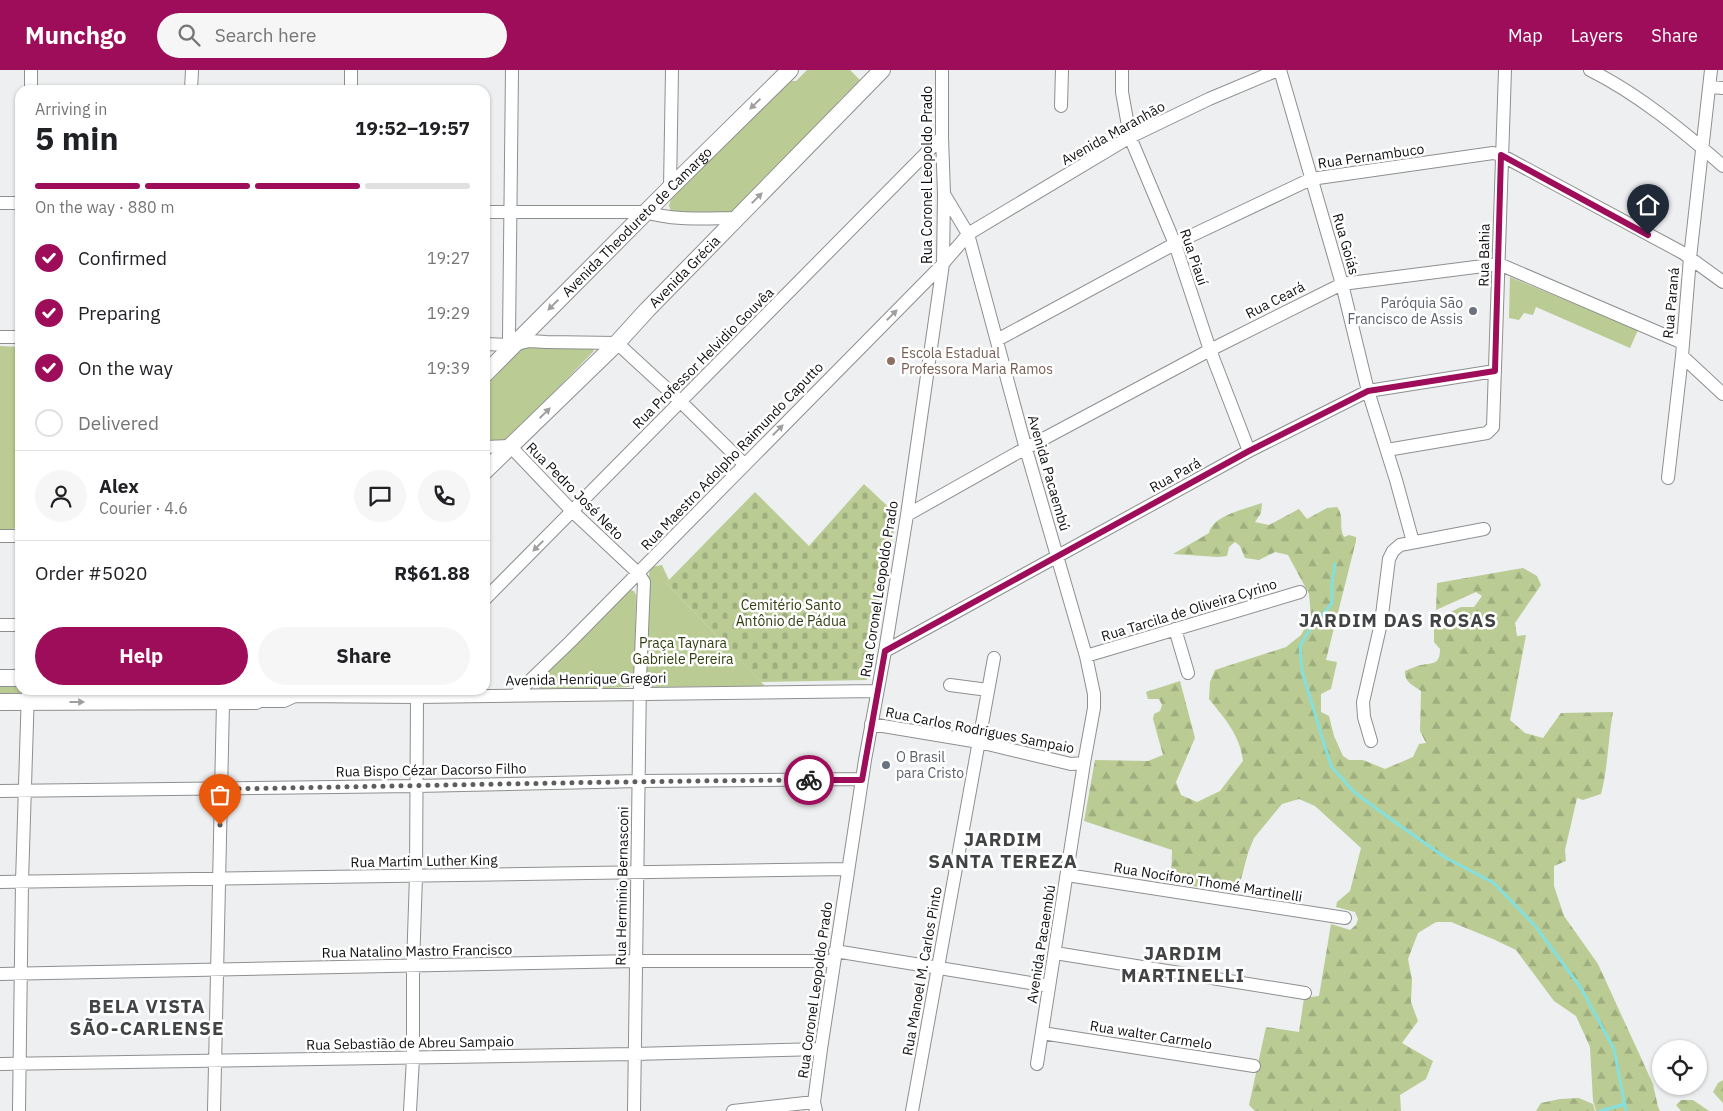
<!DOCTYPE html>
<meta charset="utf-8">
<style>
:root{--surface:#fff;--page:#f6f6f6;--text:#202124;--muted:#757577;--line:#e0e0e0;--accent:#9d0d59}
body{margin:0;font-family:"IBM Plex Sans",sans-serif;background:var(--page);color:var(--text);height:100vh;display:flex;flex-direction:column;font-size:19px;white-space:nowrap}
*{box-sizing:border-box;margin:0}
p{font-size:16px;color:var(--muted)}
.icon{flex:none;width:28px;height:28px;fill:none;stroke:currentColor;stroke-width:2;stroke-linecap:round;stroke-linejoin:round}
.map{position:relative;flex:1;overflow:hidden}
.side{position:absolute;left:15px;top:15px;width:475px;height:610px;display:flex;flex-direction:column;background:var(--surface);border-radius:15px;box-shadow:0 1px 4px #0004}
.side>*{flex:none}
.tools{position:absolute;left:1652px;top:970px;display:grid;gap:10px}
.tools a{display:grid;place-items:center;width:55px;height:55px;border-radius:50%;background:var(--surface);box-shadow:0 1px 4px #0004;font-size:25px}
.pin{position:absolute;display:grid;place-items:center;width:42px;height:42px;color:#fff;margin:-51px -21px;border-radius:50% 50% 50% 0;rotate:-45deg;box-shadow:0 0 5px #0007}
.pin .icon{rotate:45deg}
.courier{position:absolute;display:grid;place-items:center;width:50px;height:50px;margin:-25px;border:4px solid #9d0d59;border-radius:50%;background:#fff;color:#222;box-shadow:0 1px 6px #0007}
.summary em{font-style:normal;font-weight:700}
.summary div{display:flex;flex-direction:column-reverse}
.summary{display:flex;align-items:center;justify-content:space-between;height:85px;padding:0 20px}
h1{font-size:32px;font-weight:700;line-height:38px}
.bar{display:grid;grid-template-columns:repeat(4,1fr);gap:8px 5px;align-content:center;height:60px;padding:0 20px}
.bar i{height:6px;border-radius:4px;background:var(--line)}
.bar .current{background:var(--accent)}
.bar p{grid-column:span 4}
.line{display:flex;align-items:center;gap:12px;padding:0 20px;border-top:1px solid var(--line)}
.line div{flex:1}
.round{display:grid;place-items:center;flex:none;width:52px;height:52px;border-radius:26px;background:var(--page)}
ol{padding:0 20px;list-style:none}
li{display:flex;align-items:center;gap:15px;height:55px}
li p{margin-inline-start:auto}
li .icon{padding:5px;border-radius:50%;background:var(--accent);color:#fff;stroke-width:4}
li:last-child{color:var(--muted)}
li i{width:28px;height:28px;border:2px solid var(--line);border-radius:50%}
.primary-button{display:flex;gap:10px;margin-top:auto;padding:10px 20px}
.primary-button a{flex:1;height:58px;border-radius:30px;background:var(--accent);color:#fff;font-size:20px;font-weight:700;line-height:58px;text-align:center}
.primary-button a+a{background:var(--page);color:var(--text)}
header{display:flex;align-items:center;gap:30px;box-sizing:border-box;height:70px;padding:0 25px;background:var(--accent);color:#fff}
header strong{font-size:24px}
nav{display:flex;gap:28px;margin-inline-start:auto;font-size:18px}
.search{width:350px;height:45px;background:var(--page);display:flex;align-items:center;gap:12px;box-sizing:border-box;padding:0 18px;border-radius:28px;color:var(--muted);font-size:19px}
.map>svg:first-child{display:block}
</style>
<header>
<strong>Munchgo</strong>
<div class="search"><svg class="icon" aria-label="search" viewBox="0 0 24 24"><circle cx="10" cy="10" r="6"/><path d="M15 15l6 6"/></svg>Search here</div>
<nav><a>Map</a><a>Layers</a><a>Share</a></nav>
</header>
<div class="map">
<svg width="1723" height="1041" viewBox="0 0 1723 1041">
<defs>
<pattern id="forest-firs" width="22" height="20" patternUnits="userSpaceOnUse" patternTransform="scale(1.25)"><rect width="22" height="20" fill="#bacc93"/><path d="M5 1l3.5 6h-7zM16 11l3.5 6h-7z" fill="#9fae7e"/></pattern>
<pattern id="cemetery-stones" width="16" height="16" patternUnits="userSpaceOnUse" patternTransform="scale(1.25)"><rect width="16" height="16" fill="#bacc93"/><path d="M2 7V4a2 2 0 0 1 4 0v3zM10 15v-3a2 2 0 0 1 4 0v3z" fill="#9fae7e"/></pattern>
</defs>
<rect width="100%" height="100%" fill="#edeff0"/>
<path fill="#bacc93" d="M807,0H850L860,10L839,31L838,39L734,145L672,143L669,136L671,128L789,11H796Z
M1510,207L1638,260L1630,278L1536,237L1533,245L1524,243L1519,250L1509,248Z
M0,276L20,277V455C14,460 8,460 0,460Z
M591,277L594,281L505,372L485,373V314L520,278Z
M662,495L669,510L666,513L765,616L648,617L646,613L649,504L651,497Z
M627,519L634,521L636,525L635,610L633,614L629,617L543,621L539,618L538,611Z
M0,612L20,613L21,637H0Z"/>
<path fill="url(#forest-firs)" d="M1262,433L1261,443L1255,452L1269,455L1299,439L1307,449L1327,438L1337,437C1345,447 1338,456 1344,467L1349,465L1356,467V471L1326,590L1337,592L1331,619L1321,624V642L1329,646L1334,666L1343,686L1349,690H1363L1385,699L1413,687L1419,674L1426,673L1420,661L1421,621C1413,615 1404,612 1405,601C1410,599 1416,596 1421,595C1434,593 1440,594 1440,579L1434,572V550L1461,537H1474L1482,526L1476,522L1436,540L1437,513L1523,498L1537,506L1541,515L1515,553L1517,566L1526,565L1510,650L1525,663L1543,668L1561,643L1613,642C1608,669 1608,698 1601,724L1583,730L1577,728L1565,780L1566,791L1554,796V816L1564,846L1598,894L1653,1014L1658,1037L1660,1041H1596L1593,1031L1590,977L1576,946L1554,931L1516,880L1493,869L1451,852H1436L1418,863L1408,889L1412,910L1411,932L1418,951L1402,973L1433,991L1426,1009L1400,1025L1401,1041H1255L1249,1035L1266,957L1299,962L1304,928L1319,926L1331,854L1350,860L1356,855L1358,849L1355,842L1336,837L1337,832L1350,821L1361,778L1315,736L1299,729L1282,734L1254,768L1248,783L1237,824L1171,812L1172,780L1084,751L1095,690L1148,691L1163,685L1153,649L1154,644L1160,641L1162,635L1159,629H1148L1146,622L1180,611L1195,668L1176,712L1181,725L1197,732L1220,721L1243,691C1240,665 1225,649 1209,629L1210,612L1215,600L1286,577L1301,565L1311,547L1309,524L1288,485L1275,482L1259,490L1245,488L1240,476L1235,472L1229,477L1227,486L1218,487L1173,484L1209,463C1213,445 1246,439 1262,433Z
M1723,1010V1033L1713,1022L1718,1013Z
M1579,1028L1593,1034L1595,1041H1536L1541,1033L1560,1029Z
M1681,1030H1693L1709,1041H1681L1676,1035Z"/>
<path fill="url(#cemetery-stones)" d="M864,414L897,445L867,610L761,612L666,513L755,422L809,476Z"/>
<g fill="none" stroke-linecap="round" stroke-linejoin="round">
<path stroke="#84e0df" stroke-width="3" d="M1335,494L1332,513V533L1324,543L1316,549L1300,576L1302,601L1331,696L1354,722L1392,750L1446,788L1494,813L1536,857L1581,918L1614,979L1626,1041
M1600,1041L1625,1034"/>
<defs>
<path id="minor" d="M31,0V20
M512,0L509,267L513,275
M1122,0V22L1130,67L1175,174L1210,280L1249,381
M1280,0L1342,214L1368,321L1396,410L1413,472
M1590,0C1638,24 1682,60 1723,96
M1710,17L1723,18
M191,20L192,0
M351,20V0
M1061,36L1062,0
M670,118L672,0
M944,124L968,164L1026,379L1086,586L1094,624V638L1084,693L1037,994
M0,133H20
M485,142H646C674,151 707,148 737,148
M0,267H20
M997,270L1180,171L1311,109L1493,83L1501,85L1683,183L1723,212
M485,274L513,275L529,271L546,272L617,273L680,331L744,394
M1682,286L1723,324
M485,377L510,376L572,441L638,503L644,512L640,610L634,1041
M1387,380L1487,363L1493,357L1505,0
M1668,408L1682,286L1690,188L1711,0
M907,445L1017,383L1210,280L1342,214L1499,194L1683,273
M0,466H20
M485,529L942,67
M0,555H20
M1175,559L1188,603
M885,581L1249,381L1368,321L1495,301
M1086,586L1300,522
M950,615L988,620
M281,620L295,626L417,627L877,621
M515,625L571,571L943,194C951,183 960,175 968,164L1130,67L1209,29L1278,0
M256,631H284L295,626
M871,654L979,672L1071,694L1084,693
M1371,671L1364,647L1363,632L1381,553L1389,489L1393,481L1400,475L1484,459
M0,721L416,716L640,711L862,709
M1067,805L1345,848
M0,812L848,799
M835,881L1049,916
M1055,883L1305,923
M0,904L636,891H834
M1042,963L1254,996
M0,994L634,984L821,979
M19,1041L22,812L28,620
M214,1041L223,632
M410,1041L413,988V896L416,806L417,627
M733,1041L814,1032
M816,1041L814,1032L821,979L865,690L885,581L907,445L943,194L944,124L942,67V0
M912,1041L994,588"/>
<g id="major">
<path id="s1" d="M485,304L670,118L790,0"/>
<path id="s2" d="M485,401L617,273L647,240L882,0"/>
<path d="M0,608H20"/>
<path d="M0,632L256,631L271,620"/>
</g>
</defs>
<use href="#minor" stroke="#8e8f90" stroke-width="14"/>
<use href="#major" stroke="#8e8f90" stroke-width="18"/>
<use href="#minor" stroke="#fff" stroke-width="12"/>
<use href="#major" stroke="#fff" stroke-width="16"/>
</g>
<defs><path id="oneway-solid" d="M-6-.8H1V-3.2L6.5 0L1 3.2V.8H-6Z" transform="scale(1.25)"/></defs>
<g fill="#9f9fa0">
<use href="#oneway-solid" transform="translate(755 34) rotate(136)"/>
<use href="#oneway-solid" transform="translate(757 128) rotate(-45)"/>
<use href="#oneway-solid" transform="translate(553 235) rotate(135)"/>
<use href="#oneway-solid" transform="translate(892 245) rotate(-45)"/>
<use href="#oneway-solid" transform="translate(545 343) rotate(-44)"/>
<use href="#oneway-solid" transform="translate(778 360) rotate(-45)"/>
<use href="#oneway-solid" transform="translate(538 476) rotate(135)"/>
<use href="#oneway-solid" transform="translate(77 632)"/>
</g>
<g fill="none" stroke-linecap="round" stroke-linejoin="round">
<path stroke="#5d5e5f" stroke-width="5" stroke-dasharray="0 9" d="M220,755L221,719C417,716 613,711 809,710"/>
<path stroke="#9d0d59" stroke-width="6" d="M809,710H862L885,581L1249,381L1368,321L1495,301L1501,85L1648,165"/>
</g>
<g fill="#6b7280" stroke="#fff" stroke-width="2">
<circle cx="1473" cy="241" r="5"/>
<circle cx="886" cy="695" r="5"/>
</g>
<circle fill="#8d6e63" stroke="#fff" stroke-width="2" cx="891" cy="291" r="5"/>
<g text-anchor="middle" dominant-baseline="central" stroke-width="5" stroke-linejoin="round" paint-order="stroke">
<g font-size="14" fill="#101011" stroke="#fff">
<text transform="translate(1113 63) rotate(-29)">Avenida Maranhão</text>
<text transform="translate(1371 86) rotate(-8)">Rua Pernambuco</text>
<text transform="translate(927 105) rotate(-90)">Rua Coronel Leopoldo Prado</text>
<text stroke="none"><textPath href="#s1" startOffset="215">Avenida Theodureto de Camargo</textPath></text>
<text transform="translate(1346 174) rotate(74)">Rua Goiás</text>
<text transform="translate(1484 185) rotate(-89)">Rua Bahia</text>
<text transform="translate(1194 187) rotate(71)">Rua Piauí</text>
<text stroke="none"><textPath href="#s2" startOffset="282">Avenida Grécia</textPath></text>
<text transform="translate(1275 230) rotate(-27)">Rua Ceará</text>
<text transform="translate(1671 233) rotate(-85)">Rua Paraná</text>
<text transform="translate(703 288) rotate(-45)">Rua Professor Helvidio Gouvêa</text>
<text transform="translate(732 386) rotate(-46)">Rua Maestro Adolpho Raimundo Caputto</text>
<text transform="translate(1049 403) rotate(74)">Avenida Pacaembú</text>
<text transform="translate(1175 405) rotate(-29)">Rua Pará</text>
<text transform="translate(575 421) rotate(45)">Rua Pedro José Neto</text>
<text transform="translate(879 519) rotate(-81)">Rua Coronel Leopoldo Prado</text>
<text transform="translate(1189 540) rotate(-17)">Rua Tarcila de Oliveira Cyrino</text>
<text transform="translate(586 609) rotate(-1)">Avenida Henrique Gregori</text>
<text transform="translate(980 660) rotate(11)">Rua Carlos Rodrigues Sampaio</text>
<text transform="translate(431 700) rotate(-1)">Rua Bispo Cézar Dacorso Filho</text>
<text transform="translate(424 791) rotate(-1)">Rua Martim Luther King</text>
<text transform="translate(1208 812) rotate(9)">Rua Nociforo Thomé Martinelli</text>
<text transform="translate(622 816) rotate(-89)">Rua Herminio Bernasconi</text>
<text transform="translate(1041 874) rotate(-81)">Avenida Pacaembú</text>
<text transform="translate(417 881) rotate(-1)">Rua Natalino Mastro Francisco</text>
<text transform="translate(922 901) rotate(-80)">Rua Manoel M. Carlos Pinto</text>
<text transform="translate(815 920) rotate(-82)">Rua Coronel Leopoldo Prado</text>
<text transform="translate(1151 965) rotate(9)">Rua walter Carmelo</text>
<text transform="translate(410 973) rotate(-1)">Rua Sebastião de Abreu Sampaio</text>
</g>
<g font-size="14" fill="#5b616d" stroke="#fff" text-anchor="end">
<text x="1463" y="233">Paróquia São<tspan x="1463" dy="16">Francisco de Assis</tspan></text>
<text x="896" y="687" text-anchor="start">O Brasil<tspan x="896" dy="16">para Cristo</tspan></text>
</g>
<g font-size="14" fill="#785e54" stroke="#fff" text-anchor="start">
<text x="901" y="283">Escola Estadual<tspan x="901" dy="16">Professora Maria Ramos</tspan></text>
</g>
<g font-size="14" fill="#333e0f" stroke="#fff">
<text x="791" y="535">Cemitério Santo<tspan x="791" dy="16">Antônio de Pádua</tspan></text>
<text x="683" y="573">Praça Taynara<tspan x="683" dy="16">Gabriele Pereira</tspan></text>
</g>
<g font-size="19" font-weight="bold" letter-spacing="1" fill="#424344" stroke="#fff">
<text x="1398" y="550">JARDIM DAS ROSAS</text>
<text x="1003" y="769">JARDIM<tspan x="1003" dy="22">SANTA TEREZA</tspan></text>
<text x="1183" y="883">JARDIM<tspan x="1183" dy="22">MARTINELLI</tspan></text>
<text x="147" y="936">BELA VISTA<tspan x="147" dy="22">SÃO-CARLENSE</tspan></text>
</g>
</g>
</svg>
<div class="tools">
<a><svg class="icon" aria-label="locate" viewBox="0 0 24 24"><circle cx="12" cy="12" r="6"/><path d="M12 2v4M12 18v4M2 12h4M18 12h4"/></svg></a>
</div>
<div class="pin" style="left:220px;top:755px;background:#ea580c"><svg class="icon" aria-label="bag" viewBox="0 0 24 24"><path d="M5 8h14l-1 12H6zM9 8a3 3 0 0 1 6 0"/></svg></div>
<div class="pin" style="left:1648px;top:165px;background:#1f2937"><svg class="icon" aria-label="home" viewBox="0 0 24 24"><path d="M3 11l9-7 9 7M6 9v11h12V9"/></svg></div>
<div class="courier" style="left:809px;top:710px"><svg class="icon" aria-label="bike" viewBox="0 0 24 24"><circle cx="6" cy="16" r="4"/><circle cx="18" cy="16" r="4"/><path d="M6 16l4-8h5l3 8M10 8l3 8H6M13 5h3"/></svg></div>
<section class="side">
<div class="summary"><div><h1>5 min</h1><p>Arriving in</p></div><em>19:52–19:57</em></div>
<div class="bar"><i class="current"></i><i class="current"></i><i class="current"></i><i></i><p>On the way · 880 m</p></div>
<ol>
<li><svg class="icon" aria-label="check" viewBox="0 0 24 24"><path d="M5 12l5 5 9-10"/></svg>Confirmed<p>19:27</p></li>
<li><svg class="icon" aria-label="check" viewBox="0 0 24 24"><path d="M5 12l5 5 9-10"/></svg>Preparing<p>19:29</p></li>
<li><svg class="icon" aria-label="check" viewBox="0 0 24 24"><path d="M5 12l5 5 9-10"/></svg>On the way<p>19:39</p></li>
<li><i></i>Delivered</li>
</ol>
<div class="line" style="height:90px"><a class="round"><svg class="icon" aria-label="person" viewBox="0 0 24 24"><circle cx="12" cy="8" r="4"/><path d="M4 21q1-7 8-7t8 7"/></svg></a><div><b>Alex</b><p>Courier · 4.6</p></div><a class="round"><svg class="icon" aria-label="chat" viewBox="0 0 24 24"><path d="M4 5h16v11H9l-5 4z"/></svg></a><a class="round"><svg class="icon" aria-label="phone" viewBox="0 0 24 24"><path d="M5 4h4l2 5-3 2q2 4 5 5l2-3 5 2v4C11 20 4 13 5 4z"/></svg></a></div>
<div class="line" style="height:65px"><div>Order #5020</div><b>R$61.88</b></div>
<div class="primary-button"><a>Help</a><a>Share</a></div>
</section>
</div>
